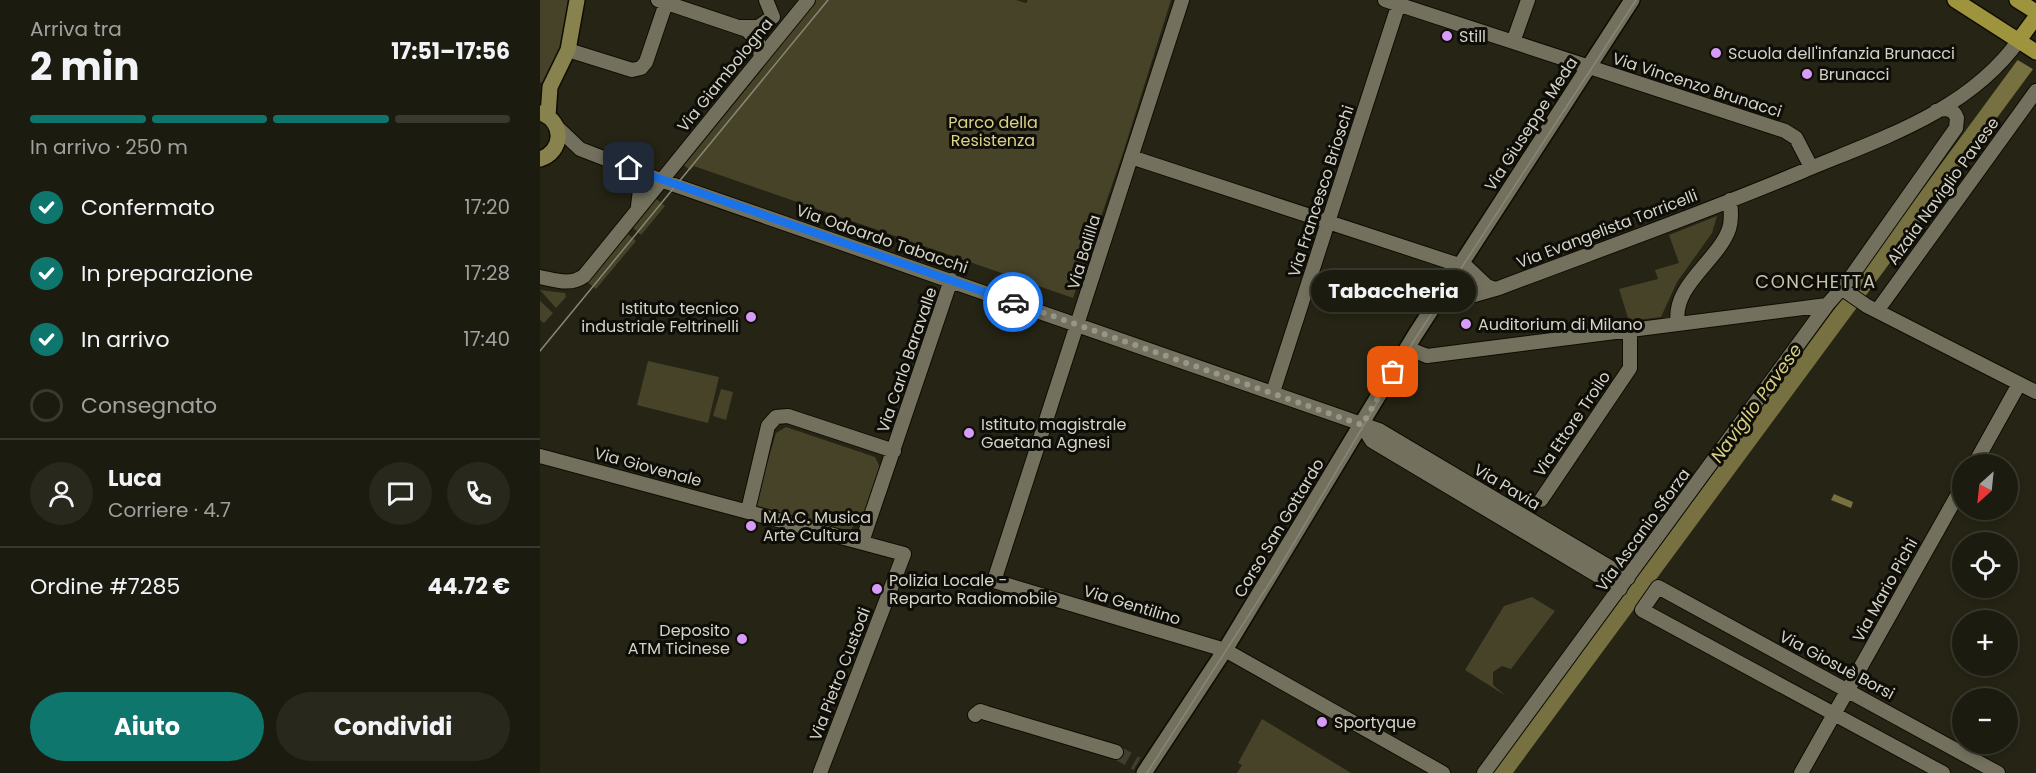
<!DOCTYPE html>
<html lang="it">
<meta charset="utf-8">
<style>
:root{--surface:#1c1b0f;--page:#29281d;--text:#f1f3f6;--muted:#a0a19e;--line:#3a392f;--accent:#0f766e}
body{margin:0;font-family:Poppins,sans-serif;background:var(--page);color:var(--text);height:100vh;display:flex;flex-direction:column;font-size:22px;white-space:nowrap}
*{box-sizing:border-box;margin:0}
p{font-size:20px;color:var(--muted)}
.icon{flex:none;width:33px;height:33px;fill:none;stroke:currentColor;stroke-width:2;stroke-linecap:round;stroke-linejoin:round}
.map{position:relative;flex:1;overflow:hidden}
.sheet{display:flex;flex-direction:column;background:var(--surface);width:540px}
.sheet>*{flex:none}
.needle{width:39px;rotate:207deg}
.controls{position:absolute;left:1412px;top:454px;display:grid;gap:12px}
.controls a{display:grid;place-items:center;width:66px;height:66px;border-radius:50%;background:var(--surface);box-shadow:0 3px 9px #0003,0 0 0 2px var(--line);font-size:30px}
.pin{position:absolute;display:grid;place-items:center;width:51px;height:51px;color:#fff;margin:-26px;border-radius:12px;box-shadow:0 3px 9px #0006}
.courier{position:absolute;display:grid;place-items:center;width:60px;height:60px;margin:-30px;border:4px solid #1a73e8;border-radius:50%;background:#fff;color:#222;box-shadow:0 2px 8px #0007}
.bubble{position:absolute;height:42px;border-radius:21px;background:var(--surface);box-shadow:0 3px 9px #0003,0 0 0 2px var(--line);font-size:20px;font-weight:700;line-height:42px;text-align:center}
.head em{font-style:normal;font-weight:700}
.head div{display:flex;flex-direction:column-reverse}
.head{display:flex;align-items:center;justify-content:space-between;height:102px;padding:0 30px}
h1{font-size:39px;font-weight:700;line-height:45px}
.bar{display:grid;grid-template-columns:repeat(4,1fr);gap:9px 6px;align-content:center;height:72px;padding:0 30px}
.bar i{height:8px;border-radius:4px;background:var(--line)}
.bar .on{background:var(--accent)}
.bar p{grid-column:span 4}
.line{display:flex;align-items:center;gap:15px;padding:0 30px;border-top:2px solid var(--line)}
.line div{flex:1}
.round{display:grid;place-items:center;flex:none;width:63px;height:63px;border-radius:32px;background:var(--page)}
ol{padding:0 30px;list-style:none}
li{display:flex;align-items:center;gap:18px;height:66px}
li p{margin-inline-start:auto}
li .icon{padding:6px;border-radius:50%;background:var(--accent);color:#fff;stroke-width:4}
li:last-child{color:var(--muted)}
li i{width:33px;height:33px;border:3px solid var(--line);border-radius:50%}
.primary-button{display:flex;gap:12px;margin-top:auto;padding:12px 30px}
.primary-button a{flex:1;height:69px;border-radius:36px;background:var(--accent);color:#fff;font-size:24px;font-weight:700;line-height:69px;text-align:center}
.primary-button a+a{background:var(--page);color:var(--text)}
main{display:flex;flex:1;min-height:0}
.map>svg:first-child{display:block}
</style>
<main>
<section class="sheet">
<div class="head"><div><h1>2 min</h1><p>Arriva tra</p></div><em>17:51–17:56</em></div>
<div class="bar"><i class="on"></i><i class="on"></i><i class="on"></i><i></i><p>In arrivo · 250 m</p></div>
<ol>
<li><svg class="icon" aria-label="check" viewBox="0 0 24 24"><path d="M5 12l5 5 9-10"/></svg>Confermato<p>17:20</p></li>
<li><svg class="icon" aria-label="check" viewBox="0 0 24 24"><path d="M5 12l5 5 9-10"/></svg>In preparazione<p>17:28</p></li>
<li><svg class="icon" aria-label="check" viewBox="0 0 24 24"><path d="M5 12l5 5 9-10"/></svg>In arrivo<p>17:40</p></li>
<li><i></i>Consegnato</li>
</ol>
<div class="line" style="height:108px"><a class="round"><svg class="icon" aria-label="person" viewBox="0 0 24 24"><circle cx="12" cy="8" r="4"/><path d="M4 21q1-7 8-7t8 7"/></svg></a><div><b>Luca</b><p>Corriere · 4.7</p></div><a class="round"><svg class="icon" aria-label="chat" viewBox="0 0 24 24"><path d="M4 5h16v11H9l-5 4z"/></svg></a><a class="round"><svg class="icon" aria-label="phone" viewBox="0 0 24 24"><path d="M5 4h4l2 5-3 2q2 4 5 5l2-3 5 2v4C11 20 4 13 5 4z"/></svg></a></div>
<div class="line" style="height:78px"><div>Ordine #7285</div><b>44.72 €</b></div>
<div class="primary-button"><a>Aiuto</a><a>Condividi</a></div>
</section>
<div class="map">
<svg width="1496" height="773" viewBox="0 0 1496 773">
<rect width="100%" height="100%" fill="#262414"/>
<path fill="#464329" d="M0,0H28C25,21 22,72 3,83L0,82Z
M275,0H476L486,3L488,0H631L583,153L533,298L154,166L150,170L142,164Z
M115,198L125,206L101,235L91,226Z
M1177,216L1172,233L1137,282L1121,317L1089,321L1079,289L1118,279L1115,270L1139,263L1129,235Z
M86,232L96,241L56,289L46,281Z
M0,290L25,293L26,297L16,308Z
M0,301L13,313L4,323L0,320Z
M108,361L179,377L168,423L97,405Z
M181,389L193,392L186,420L173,416Z
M246,427L335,457L340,467L321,525L313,526L310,532L215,505L236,433Z
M992,597L1015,611L971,669L962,666L953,672V685L966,696L925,670L964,606Z
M722,719L811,773H697L702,765L698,763Z"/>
<path fill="#777141" d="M1496,35V65L973,773H953Z
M1294,494L1313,502L1311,508L1291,500Z"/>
<path fill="#262414" d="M1496,32V71L1476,59Z"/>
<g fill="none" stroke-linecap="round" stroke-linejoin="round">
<path stroke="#403e2f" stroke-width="14" stroke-dasharray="14 7" stroke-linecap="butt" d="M576,752L597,764"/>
<defs>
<path id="minor" d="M118,0L207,30L218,42L221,57
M226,0L233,17
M642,0L454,581L685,650L903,773
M845,0L1245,131L1256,138L1271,167
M199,27H218L233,17
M973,42L988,0
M28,50L92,70L101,68L106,62L126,3
M17,127L40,149L120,180L839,430L1088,578
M591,157L928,268L947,286L955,289
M89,168L100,190L98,206
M0,277C15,280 30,286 44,276L268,0
M1301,288L1327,306L1496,392
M899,298L917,300L959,288C1059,250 1161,214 1261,172C1339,139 1428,112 1479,40
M1337,311L1496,91
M1138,324C1131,286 1178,261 1189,229C1192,220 1191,210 1190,200
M867,348L887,356L1287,305
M733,392L860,0
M822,425L832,441L1080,589
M0,456L364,554L280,773
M1434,465L1479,384
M1001,500L1090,368V330
M208,510L228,426L236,417L248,416L354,451
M322,542L411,280
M435,715L440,711L446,713L576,752
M944,773L1287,305L1308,281L1416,128L1417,118C1413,108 1406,108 1396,111
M1261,773L1422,487
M1403,773L1102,610L1118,587L1458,773"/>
<path id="tertiary" d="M604,773L685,650L875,335L1092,0"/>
<path id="secondary" d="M8,116L10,87L28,50L37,0
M0,159C23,152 25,122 1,113"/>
<path id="primary" d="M1415,0L1496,52
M1477,0L1496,12
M1479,40L1496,17"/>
</defs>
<use href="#minor" stroke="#0f0d02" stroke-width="16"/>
<use href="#tertiary" stroke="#0f0d02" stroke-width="18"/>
<use href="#secondary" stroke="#0f0d02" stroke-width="18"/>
<use href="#primary" stroke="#0f0d02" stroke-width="18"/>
<use href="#minor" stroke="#73715e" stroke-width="14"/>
<use href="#tertiary" stroke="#73715e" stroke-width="15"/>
<use href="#secondary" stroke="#88834e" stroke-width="15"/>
<use href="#primary" stroke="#9e943e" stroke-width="15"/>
<path stroke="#888679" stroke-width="1.5" d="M0,351L288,0
M607,773L736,573L875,339L1096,0"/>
</g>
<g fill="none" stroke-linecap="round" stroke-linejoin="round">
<path stroke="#979689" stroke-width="6" stroke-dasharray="0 10.8" d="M473,302L822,425L853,372"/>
<path stroke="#1a73e8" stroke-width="8" d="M89,168L473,302"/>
</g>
<g fill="#d79bf9" stroke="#0e0d07" stroke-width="2">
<circle cx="907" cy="36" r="6"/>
<circle cx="1176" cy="53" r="6"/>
<circle cx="1267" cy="74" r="6"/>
<circle cx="211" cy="317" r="6"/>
<circle cx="926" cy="324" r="6"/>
<circle cx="429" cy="433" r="6"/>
<circle cx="211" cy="526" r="6"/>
<circle cx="337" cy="589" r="6"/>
<circle cx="202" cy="639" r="6"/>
<circle cx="782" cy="722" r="6"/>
</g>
<g text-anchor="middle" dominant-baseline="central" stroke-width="6" stroke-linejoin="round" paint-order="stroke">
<g font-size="16" fill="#d4d3c8" stroke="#0e0d07" text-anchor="start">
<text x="919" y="36">Still</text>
<text x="1188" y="53">Scuola dell'infanzia Brunacci</text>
<text x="1279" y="74">Brunacci</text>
<text x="199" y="308" text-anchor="end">Istituto tecnico<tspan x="199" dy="18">industriale Feltrinelli</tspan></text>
<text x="938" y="324">Auditorium di Milano</text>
<text x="441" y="424">Istituto magistrale<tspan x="441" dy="18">Gaetana Agnesi</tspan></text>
<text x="223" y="517">M.A.C. Musica<tspan x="223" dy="18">Arte Cultura</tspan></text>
<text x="349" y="580">Polizia Locale -<tspan x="349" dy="18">Reparto Radiomobile</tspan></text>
<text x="190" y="630" text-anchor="end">Deposito<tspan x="190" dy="18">ATM Ticinese</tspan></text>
<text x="794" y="722">Sportyque</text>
</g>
<g font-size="16" fill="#d4d3c8" stroke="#0e0d07">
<text transform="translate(185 75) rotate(-51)">Via Giambologna</text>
<text transform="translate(1157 85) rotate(18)">Via Vincenzo Brunacci</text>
<text transform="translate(991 124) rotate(-57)">Via Giuseppe Meda</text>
<text transform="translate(781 191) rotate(-72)">Via Francesco Brioschi</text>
<text transform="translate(1403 191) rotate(-54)">Alzaia Naviglio Pavese</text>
<text transform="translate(1067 229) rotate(-21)">Via Evangelista Torricelli</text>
<text transform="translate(342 239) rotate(19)">Via Odoardo Tabacchi</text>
<text transform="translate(544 252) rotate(-73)">Via Balilla</text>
<text transform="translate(367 360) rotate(-71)">Via Carlo Baravalle</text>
<text transform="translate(1032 424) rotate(-56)">Via Ettore Troilo</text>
<text transform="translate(108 467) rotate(15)">Via Giovenale</text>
<text transform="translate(967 487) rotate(31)">Via Pavia</text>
<text transform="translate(739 528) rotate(-59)">Corso San Gottardo</text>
<text transform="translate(1103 530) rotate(-54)">Via Ascanio Sforza</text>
<text transform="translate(1345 590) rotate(-61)">Via Mario Pichi</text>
<text transform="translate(592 605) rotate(17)">Via Gentilino</text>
<text transform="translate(1297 665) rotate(28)">Via Giosuè Borsi</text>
<text transform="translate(300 674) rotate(-69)">Via Pietro Custodi</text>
</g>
<g font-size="16" fill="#dad285" stroke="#0e0d07">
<text x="453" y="122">Parco della<tspan x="453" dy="18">Resistenza</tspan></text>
</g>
<g font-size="18" letter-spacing="1.5" fill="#c7c5b0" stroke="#0e0d07">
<text x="1276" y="281">CONCHETTA</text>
</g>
<g font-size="18" font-style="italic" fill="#d6ce81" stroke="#0e0d07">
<text transform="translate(1216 403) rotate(-54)">Naviglio Pavese</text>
</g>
</g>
</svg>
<div class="controls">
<a><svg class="needle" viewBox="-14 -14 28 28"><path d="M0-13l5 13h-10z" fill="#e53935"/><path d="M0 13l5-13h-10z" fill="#a0a19e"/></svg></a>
<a><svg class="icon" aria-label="locate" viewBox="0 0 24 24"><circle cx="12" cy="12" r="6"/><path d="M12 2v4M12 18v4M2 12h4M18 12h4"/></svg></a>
<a>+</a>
<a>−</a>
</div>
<div class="pin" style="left:853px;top:372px;background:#ea580c"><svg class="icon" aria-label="bag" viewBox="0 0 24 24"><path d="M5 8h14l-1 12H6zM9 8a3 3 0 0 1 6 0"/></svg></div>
<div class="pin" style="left:89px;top:168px;background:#1f2937"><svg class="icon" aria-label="home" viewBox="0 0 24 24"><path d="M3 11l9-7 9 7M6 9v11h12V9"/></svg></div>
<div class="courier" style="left:473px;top:302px"><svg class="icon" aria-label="car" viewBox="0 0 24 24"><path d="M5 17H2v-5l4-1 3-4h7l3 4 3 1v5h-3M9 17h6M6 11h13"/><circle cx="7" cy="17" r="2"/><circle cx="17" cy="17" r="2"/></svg></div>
<div class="bubble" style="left:771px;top:270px;width:165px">Tabaccheria</div>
</div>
</main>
